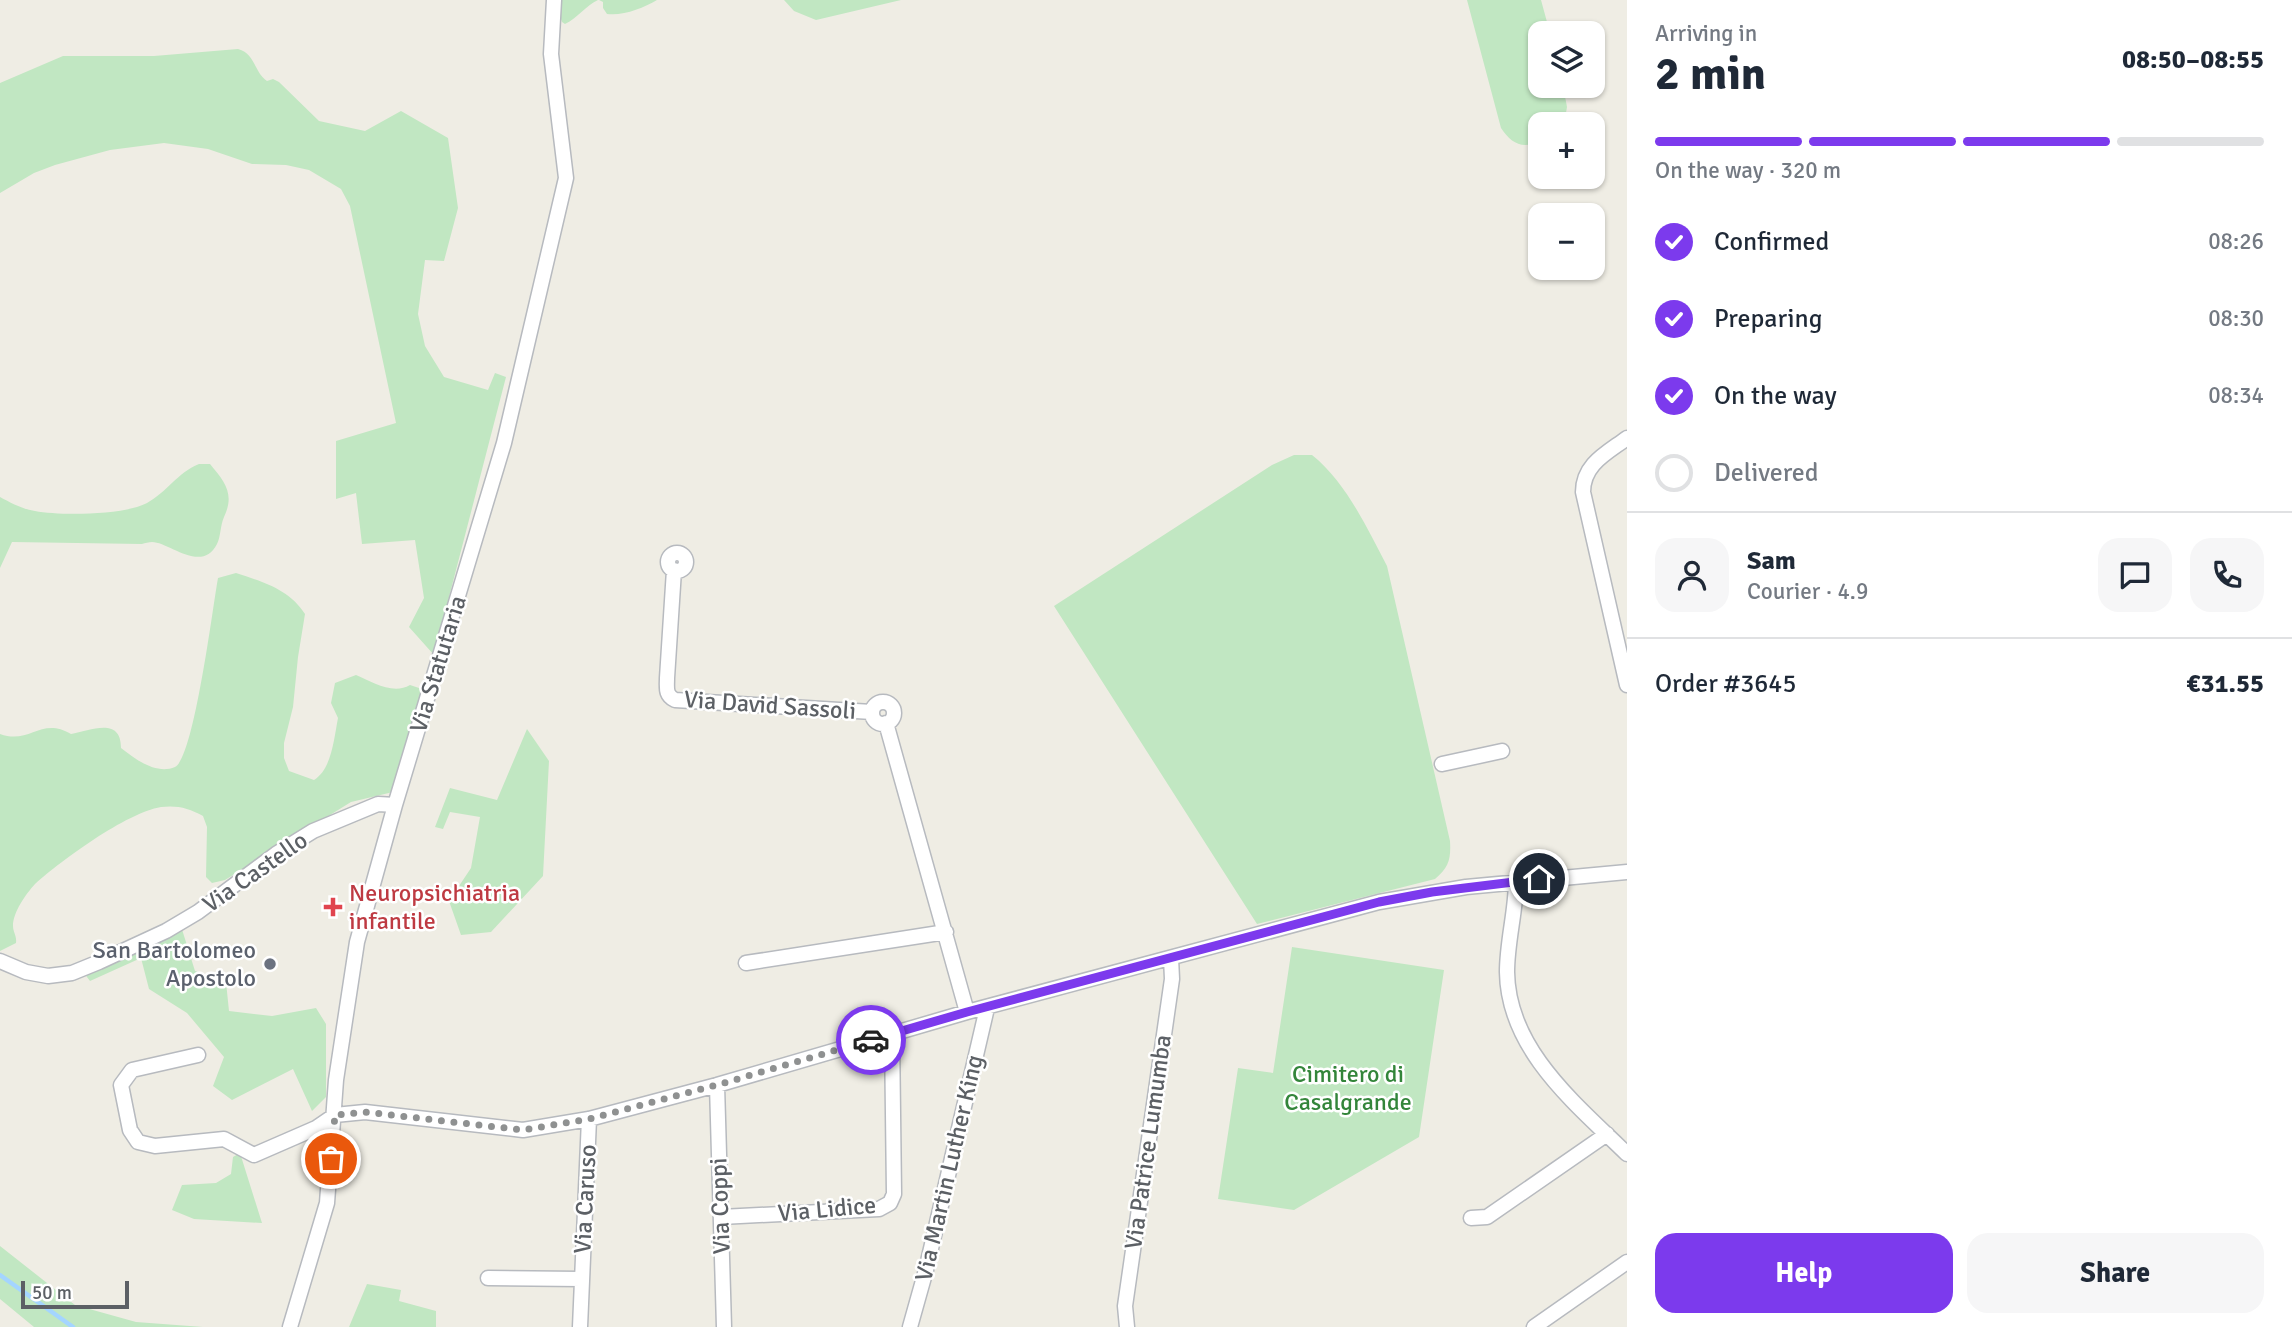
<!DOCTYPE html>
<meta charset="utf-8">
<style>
:root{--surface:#fff;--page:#f6f6f7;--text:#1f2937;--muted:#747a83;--line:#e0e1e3;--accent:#7c3aed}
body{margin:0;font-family:Signika,sans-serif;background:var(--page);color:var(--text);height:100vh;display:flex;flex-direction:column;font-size:26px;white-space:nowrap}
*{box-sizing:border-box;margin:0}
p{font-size:23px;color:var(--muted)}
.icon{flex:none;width:38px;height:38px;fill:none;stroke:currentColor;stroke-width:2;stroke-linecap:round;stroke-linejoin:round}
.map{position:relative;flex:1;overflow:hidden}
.sheet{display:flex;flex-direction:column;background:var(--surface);width:665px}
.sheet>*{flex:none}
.buttons{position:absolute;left:1528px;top:21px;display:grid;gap:14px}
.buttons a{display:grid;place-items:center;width:77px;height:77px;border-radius:14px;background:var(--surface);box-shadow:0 2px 5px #0004;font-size:35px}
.scale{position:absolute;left:21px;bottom:18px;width:108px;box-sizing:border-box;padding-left:7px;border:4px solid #5c6065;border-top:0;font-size:19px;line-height:24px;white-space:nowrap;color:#5c6065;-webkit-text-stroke:5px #fff;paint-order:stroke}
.pin{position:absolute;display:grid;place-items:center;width:60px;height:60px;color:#fff;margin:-30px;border:4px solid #fff;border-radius:50%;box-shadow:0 2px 7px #0007}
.courier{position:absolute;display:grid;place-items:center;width:70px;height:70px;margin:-35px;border:5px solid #7c3aed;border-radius:50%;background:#fff;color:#222;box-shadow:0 2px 9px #0007}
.summary em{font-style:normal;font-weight:700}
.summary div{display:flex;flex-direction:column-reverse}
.summary{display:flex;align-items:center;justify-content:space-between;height:119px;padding:0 28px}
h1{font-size:46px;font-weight:700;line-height:52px}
.bar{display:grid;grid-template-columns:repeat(4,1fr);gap:10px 7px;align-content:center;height:84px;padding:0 28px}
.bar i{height:9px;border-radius:5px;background:var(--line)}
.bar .active{background:var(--accent)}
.bar p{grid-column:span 4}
.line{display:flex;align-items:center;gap:18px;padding:0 28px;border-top:2px solid var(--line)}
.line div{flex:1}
.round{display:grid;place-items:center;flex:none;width:74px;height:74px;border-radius:21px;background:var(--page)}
ol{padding:0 28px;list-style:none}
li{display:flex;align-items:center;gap:21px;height:77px}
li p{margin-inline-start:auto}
li .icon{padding:7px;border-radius:50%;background:var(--accent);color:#fff;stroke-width:4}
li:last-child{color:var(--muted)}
li i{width:38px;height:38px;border:4px solid var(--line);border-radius:50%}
.button{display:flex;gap:14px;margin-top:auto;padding:14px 28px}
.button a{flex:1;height:80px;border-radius:21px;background:var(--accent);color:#fff;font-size:28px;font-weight:700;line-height:80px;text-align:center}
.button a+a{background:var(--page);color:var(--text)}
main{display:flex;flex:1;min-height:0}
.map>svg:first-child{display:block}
</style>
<main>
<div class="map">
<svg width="1627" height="1327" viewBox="0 0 1627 1327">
<rect width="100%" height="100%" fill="#efede4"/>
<path fill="#c1e7c2" d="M559,0H598C585,6 578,18 565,24L562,22L559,13Z
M599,0H657C643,8 624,16 607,14L603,8V2Z
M784,0H901L816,20L794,11Z
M1467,0H1541L1550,33H1540V86H1563L1567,107L1564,124H1540V141C1522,150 1511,143 1501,128Z
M238,49C255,53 254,72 267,81L273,79L279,82L319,121L365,131L401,111L448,138L458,208L444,261L425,260L418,314L425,346L444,377L488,390L495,373L506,377L434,655L409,627L424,598L415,540L362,544L356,493L336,499V441L396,423L350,206L341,189L309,170L286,165L252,164L208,149L164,143L110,150L55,165L34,173L0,193V83L63,56H154Z
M1294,455H1312C1346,482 1367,528 1387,566L1450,841C1451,859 1449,867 1435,879L1257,924L1054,606L1272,465Z
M199,464H210C225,482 235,494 224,517C220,526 221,536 217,544C202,574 169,542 152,542C149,542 145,543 142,544L12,542L0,568V497C11,503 22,509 35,511C61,516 125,515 147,503C167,492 177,473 199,464Z
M236,573C263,582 289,589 305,614L298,657L293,707L284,743V758L289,771L314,780C332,769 334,738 338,718L331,703L335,683L356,675C372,682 393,695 410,685L422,689L425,694L393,792L351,802L225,880L212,883L206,877L207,827L203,816C189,808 177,805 161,807C126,813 62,860 35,884C26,894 13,912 13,926C13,932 17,936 16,943L0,951V734C30,745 41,716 71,734C90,731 121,716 121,748C135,759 156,775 175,767C194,758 213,605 218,578Z
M527,729L549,761L543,876L491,932L461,935L449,901L471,868L480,817L450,812L443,829L435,827L450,788L497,800Z
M180,923L195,971L226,982L229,1011L272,1016L316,1008L326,1024V1097L312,1111L293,1069L232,1100L213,1086L224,1057L187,1013L149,989L141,958L90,981L81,969Z
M1292,947L1444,970L1419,1137L1294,1210L1218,1199L1238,1068L1273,1073Z
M240,1153L262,1223L194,1219L172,1210L182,1185L216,1183L231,1174L233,1157Z
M0,1246L75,1305L136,1322L203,1327H34L0,1299Z
M367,1284L401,1290L399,1301L436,1311V1327H349Z"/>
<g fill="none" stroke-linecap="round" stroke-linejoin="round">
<path stroke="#a4d5ff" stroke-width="4.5" d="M0,1275L73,1327"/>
<defs>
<path id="minor" d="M1627,438C1607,453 1583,464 1583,492L1627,685
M668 562a9 9 0 1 1 18 0a9 9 0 1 1-18 0Z
M674,570L667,678C667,688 665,695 675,700L872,712
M872 713a11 11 0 1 1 22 0a11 11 0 1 1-22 0Z
M886,723L967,1012
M1442,764L1502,751
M1516,881C1516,911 1507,941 1507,972C1508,1050 1576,1104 1627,1154
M0,961L26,972L48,976L72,973L99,962L166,931L198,912L276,854L313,831L378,804L395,805
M746,963L946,932
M198,1055L132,1070L121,1085L130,1130L138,1142L155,1146L224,1139L254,1155L316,1128L335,1115L365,1112L523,1130L589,1119L717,1085L967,1012L1379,902L1466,887L1627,872
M717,1085L724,1327
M721,1217L879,1209L890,1203L894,1194L892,1034
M1471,1218L1487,1217L1607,1134
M488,1278L581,1279
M290,1327L327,1203L336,1080L357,942L395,805L504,443L566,178L551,54L554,0
M580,1327L589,1119
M910,1327L926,1270L987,1008
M1127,1327L1125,1306L1172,979L1171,958
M1534,1327L1627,1262"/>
</defs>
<use href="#minor" stroke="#b7babf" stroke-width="17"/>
<use href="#minor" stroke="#fff" stroke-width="14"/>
</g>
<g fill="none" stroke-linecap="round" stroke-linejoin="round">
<path stroke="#8f9191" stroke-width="7" stroke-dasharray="0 12.6" d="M331,1159L335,1115L365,1112L523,1130L589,1119L717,1085L871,1040"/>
<path stroke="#7c3aed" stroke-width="9" d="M871,1040L967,1012L1379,902L1432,892L1539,879"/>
</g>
<path fill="#e0444e" stroke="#fff" stroke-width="2.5" d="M329.5 896.5h7v7h7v7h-7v7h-7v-7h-7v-7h7z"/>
<circle fill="#6b7280" stroke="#fff" stroke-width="2.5" cx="270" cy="964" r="7"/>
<g text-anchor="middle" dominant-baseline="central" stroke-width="5" stroke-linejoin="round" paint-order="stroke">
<g font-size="24" fill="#5c6065" stroke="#fff">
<text transform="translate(438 664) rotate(-73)">Via Statutaria</text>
<text transform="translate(770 705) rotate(4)">Via David Sassoli</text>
<text transform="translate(255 872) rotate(-35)">Via Castello</text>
<text transform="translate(1148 1142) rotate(-82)">Via Patrice Lumumba</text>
<text transform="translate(949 1168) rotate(-77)">Via Martin Luther King</text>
<text transform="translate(585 1199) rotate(-87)">Via Caruso</text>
<text transform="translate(720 1206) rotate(-92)">Via Coppi</text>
<text transform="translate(827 1209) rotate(-5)">Via Lidice</text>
</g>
<g font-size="24" fill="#be3a42" stroke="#fff" text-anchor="start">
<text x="349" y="893">Neuropsichiatria<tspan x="349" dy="28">infantile</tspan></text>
</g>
<g font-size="24" fill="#5b616d" stroke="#fff" text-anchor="end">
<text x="256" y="950">San Bartolomeo<tspan x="256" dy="28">Apostolo</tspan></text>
</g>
<g font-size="24" fill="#33853a" stroke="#fff">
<text x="1348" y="1074">Cimitero di<tspan x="1348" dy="28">Casalgrande</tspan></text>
</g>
</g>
</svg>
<div class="buttons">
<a><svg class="icon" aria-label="layers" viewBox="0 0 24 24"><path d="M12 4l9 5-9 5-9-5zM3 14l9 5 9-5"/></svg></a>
<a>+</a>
<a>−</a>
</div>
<div class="scale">50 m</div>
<div class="pin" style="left:331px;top:1159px;background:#ea580c"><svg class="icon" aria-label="bag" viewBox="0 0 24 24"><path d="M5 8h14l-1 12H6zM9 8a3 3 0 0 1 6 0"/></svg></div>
<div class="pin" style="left:1539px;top:879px;background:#1f2937"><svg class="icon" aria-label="home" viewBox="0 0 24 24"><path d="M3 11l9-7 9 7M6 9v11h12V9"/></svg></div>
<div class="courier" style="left:871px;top:1040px"><svg class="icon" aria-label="car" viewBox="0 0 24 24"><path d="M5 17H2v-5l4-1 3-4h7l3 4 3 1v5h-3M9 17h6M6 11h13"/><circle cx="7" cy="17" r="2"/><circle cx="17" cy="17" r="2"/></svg></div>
</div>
<section class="sheet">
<div class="summary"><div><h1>2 min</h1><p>Arriving in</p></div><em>08:50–08:55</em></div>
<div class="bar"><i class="active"></i><i class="active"></i><i class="active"></i><i></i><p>On the way · 320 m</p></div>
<ol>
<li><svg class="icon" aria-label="check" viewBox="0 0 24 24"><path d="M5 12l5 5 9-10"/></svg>Confirmed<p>08:26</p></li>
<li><svg class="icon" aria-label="check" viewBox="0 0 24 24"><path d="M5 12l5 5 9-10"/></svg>Preparing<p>08:30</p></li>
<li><svg class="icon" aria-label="check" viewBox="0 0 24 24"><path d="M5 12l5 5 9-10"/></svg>On the way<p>08:34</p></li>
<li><i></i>Delivered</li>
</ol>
<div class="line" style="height:126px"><a class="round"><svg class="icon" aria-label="person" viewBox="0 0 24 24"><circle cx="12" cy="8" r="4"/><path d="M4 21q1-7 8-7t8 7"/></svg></a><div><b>Sam</b><p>Courier · 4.9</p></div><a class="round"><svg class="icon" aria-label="chat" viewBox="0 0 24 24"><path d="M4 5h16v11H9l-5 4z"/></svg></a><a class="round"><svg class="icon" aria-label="phone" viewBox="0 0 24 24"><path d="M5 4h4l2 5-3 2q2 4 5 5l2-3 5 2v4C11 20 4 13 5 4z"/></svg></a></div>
<div class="line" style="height:91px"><div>Order #3645</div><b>€31.55</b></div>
<div class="button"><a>Help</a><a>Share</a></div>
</section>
</main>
